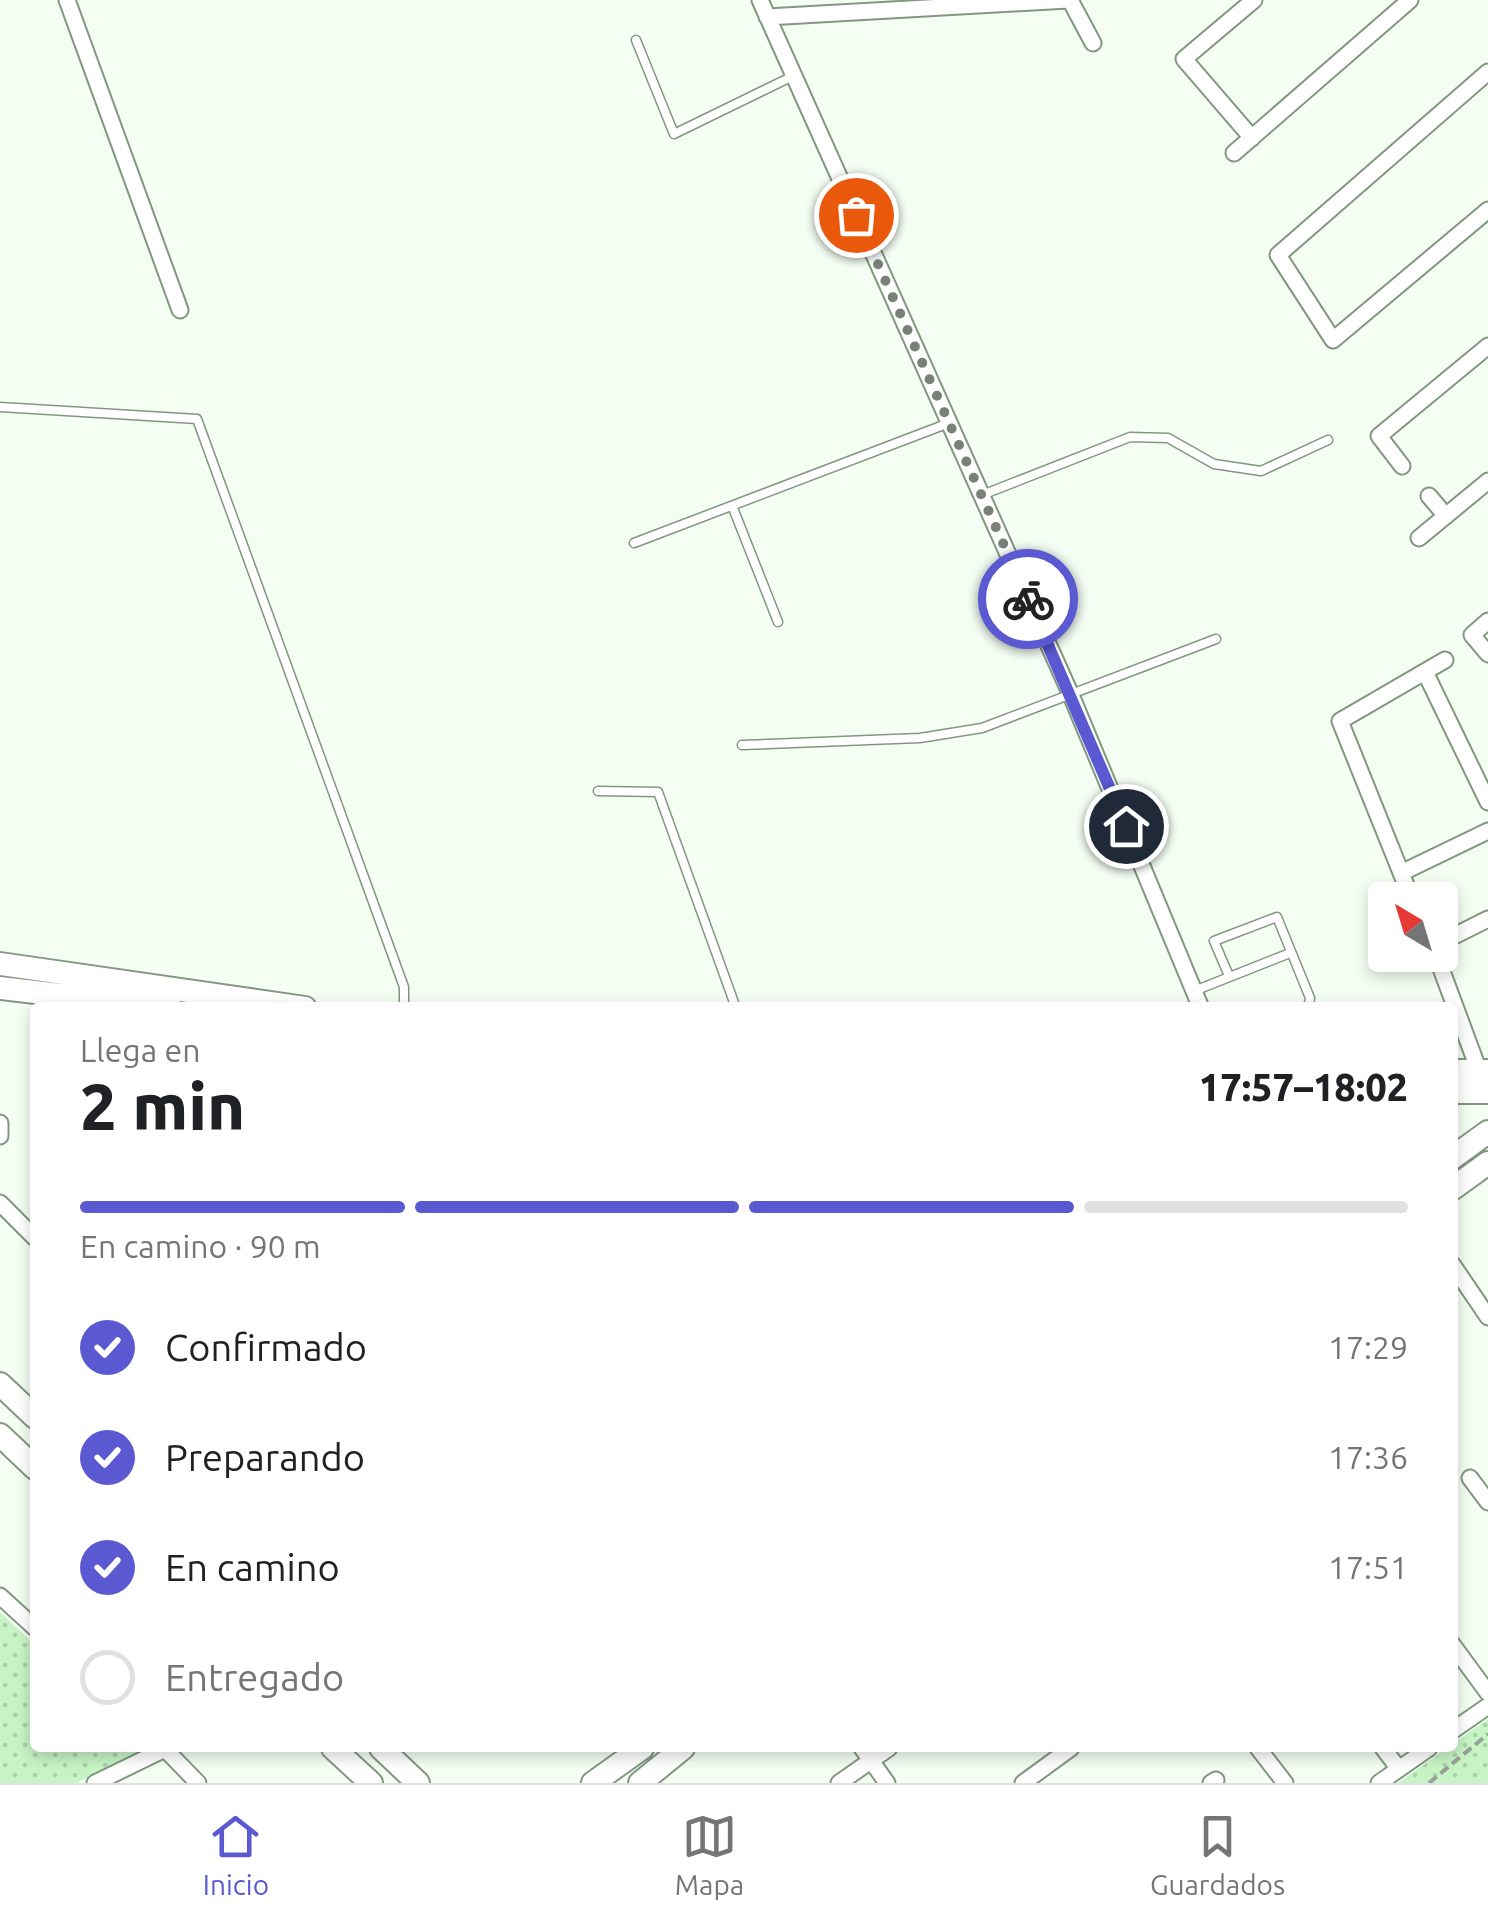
<!DOCTYPE html>
<html lang="es">
<meta charset="utf-8">
<style>
:root{--surface:#fff;--page:#f6f6f6;--text:#202124;--muted:#757577;--line:#e0e0e0;--accent:#5a59d1}
body{margin:0;font-family:Ubuntu,sans-serif;background:var(--page);color:var(--text);height:100vh;display:flex;flex-direction:column;font-size:38px;white-space:nowrap}
*{box-sizing:border-box;margin:0}
p{font-size:32px;color:var(--muted)}
.icon{flex:none;width:55px;height:55px;fill:none;stroke:currentColor;stroke-width:2;stroke-linecap:round;stroke-linejoin:round}
.map{position:relative;flex:1;overflow:hidden}
.sheet{position:absolute;left:30px;top:1002px;width:1428px;height:750px;display:flex;flex-direction:column;background:var(--surface);border-radius:10px;box-shadow:0 5px 15px #0003}
.sheet>*{flex:none}
.needle{width:65px;rotate:322deg}
.controls{position:absolute;left:1368px;top:882px;display:grid;gap:20px}
.controls a{display:grid;place-items:center;width:90px;height:90px;border-radius:10px;background:var(--surface);box-shadow:0 5px 15px #0003;font-size:50px}
.pin{position:absolute;display:grid;place-items:center;width:85px;height:85px;color:#fff;margin:-42px;border:5px solid #fff;border-radius:50%;box-shadow:0 2px 10px #0007}
.courier{position:absolute;display:grid;place-items:center;width:100px;height:100px;margin:-50px;border:8px solid #5a59d1;border-radius:50%;background:#fff;color:#222;box-shadow:0 2px 12px #0007}
.head em{font-style:normal;font-weight:800}
.head div{display:flex;flex-direction:column-reverse}
.head{display:flex;align-items:center;justify-content:space-between;height:170px;padding:0 50px}
h1{font-size:65px;font-weight:800;line-height:75px}
.bar{display:grid;grid-template-columns:repeat(4,1fr);gap:15px 10px;align-content:center;height:120px;padding:0 50px}
.bar i{height:12px;border-radius:8px;background:var(--line)}
.bar .active{background:var(--accent)}
.bar p{grid-column:span 4}
ol{padding:0 50px;list-style:none}
li{display:flex;align-items:center;gap:30px;height:110px}
li p{margin-inline-start:auto}
li .icon{padding:10px;border-radius:50%;background:var(--accent);color:#fff;stroke-width:4}
li:last-child{color:var(--muted)}
li i{width:55px;height:55px;border:5px solid var(--line);border-radius:50%}
.tab-bar{display:flex;justify-content:space-around;align-items:center;height:140px;border-top:2px solid var(--line);background:var(--surface);font-size:28px;color:var(--muted)}
.tab-bar a{display:grid;justify-items:center;gap:5px}
.tab-bar .active{color:var(--accent)}
.map>svg:first-child{display:block}
</style>
<div class="map">
<svg width="1488" height="1783" viewBox="0 0 1488 1783">
<defs>
<pattern id="grass-dots" width="8" height="8" patternUnits="userSpaceOnUse" patternTransform="scale(2.5)"><rect width="8" height="8" fill="#c7f4c5"/><path d="M2 2h.1M6 6h.1" fill="none" stroke="#abd2aa" stroke-width="1.8" stroke-linecap="round"/></pattern>
</defs>
<rect width="100%" height="100%" fill="#f4fef3"/>
<path fill="url(#grass-dots)" d="M0,1612L35,1645V1748L148,1749L76,1783H0Z
M1488,1719V1783H1398Z"/>
<g fill="none" stroke-linecap="round" stroke-linejoin="round">
<defs>
<path id="lane" d="M636,40L674,134L793,76
M0,407L197,419L404,987V1008
M982,495L1130,437L1168,438L1214,464L1261,471L1328,440
M733,508L778,622
M634,543L949,423
M742,745L920,738L982,728L1216,639
M598,791L658,792L736,1008
M1229,976L1214,941L1277,917L1310,998L1308,1008
M1194,991L1290,953"/>
<path id="street" d="M67,0L180,310
M760,0L1071,695L1201,1008
M1070,0L1093,43
M767,17L1068,0
M1488,72L1278,255L1333,340L1488,210
M1252,138L1184,59L1254,0
M1234,153L1410,0
M1402,466L1379,436L1488,346
M1429,496L1446,516
M1419,538L1488,481
M1488,621L1472,635L1488,654
M1425,672L1488,802
M1401,873L1488,831
M1412,900L1340,721L1445,660
M1440,943L1488,919
M1436,955L1479,1071
M0,1123V1136
M0,1203L35,1238
M1452,1264L1488,1317
M1470,1478L1488,1502
M0,1596L35,1628
M1452,1644L1488,1693
M1452,1731L1488,1706
M164,1748L198,1783
M862,1748L887,1783
M1258,1748L1285,1783
M1383,1748L1399,1769
M95,1783L165,1749
M839,1783L889,1748
M1023,1783L1071,1748
M1211,1783L1216,1780
M1379,1783L1429,1748"/>
<path id="secondary" d="M0,964L305,1008
M0,988L171,1008
M1452,1071H1488
M1452,1092H1488
M1452,1158L1488,1132
M1452,1189L1488,1163
M0,1384L35,1417
M0,1435L35,1468
M333,1748L371,1783
M381,1748L418,1783
M593,1783L642,1748
M640,1783L683,1748"/>
</defs>
<use href="#lane" stroke="#81987f" stroke-width="11"/>
<use href="#street" stroke="#81987f" stroke-width="19"/>
<use href="#secondary" stroke="#81987f" stroke-width="26"/>
<path stroke="#97a196" stroke-width="4" stroke-dasharray="10 5" stroke-linecap="butt" d="M1429,1783L1488,1734"/>
<use href="#lane" stroke="#fff" stroke-width="8"/>
<use href="#street" stroke="#fff" stroke-width="15"/>
<use href="#secondary" stroke="#fff" stroke-width="22"/>
</g>
<g fill="none" stroke-linecap="round" stroke-linejoin="round">
<path stroke="#778176" stroke-width="10" stroke-dasharray="0 18" d="M856,215L1028,599"/>
<path stroke="#5a59d1" stroke-width="12" d="M1028,599L1126,826"/>
</g>
</svg>
<div class="controls">
<a><svg class="needle" viewBox="-14 -14 28 28"><path d="M0-13l5 13h-10z" fill="#e53935"/><path d="M0 13l5-13h-10z" fill="#757577"/></svg></a>
</div>
<div class="pin" style="left:856px;top:215px;background:#ea580c"><svg class="icon" aria-label="bag" viewBox="0 0 24 24"><path d="M5 8h14l-1 12H6zM9 8a3 3 0 0 1 6 0"/></svg></div>
<div class="pin" style="left:1126px;top:826px;background:#1f2937"><svg class="icon" aria-label="home" viewBox="0 0 24 24"><path d="M3 11l9-7 9 7M6 9v11h12V9"/></svg></div>
<div class="courier" style="left:1028px;top:599px"><svg class="icon" aria-label="bike" viewBox="0 0 24 24"><circle cx="6" cy="16" r="4"/><circle cx="18" cy="16" r="4"/><path d="M6 16l4-8h5l3 8M10 8l3 8H6M13 5h3"/></svg></div>
<section class="sheet">
<div class="head"><div><h1>2 min</h1><p>Llega en</p></div><em>17:57–18:02</em></div>
<div class="bar"><i class="active"></i><i class="active"></i><i class="active"></i><i></i><p>En camino · 90 m</p></div>
<ol>
<li><svg class="icon" aria-label="check" viewBox="0 0 24 24"><path d="M5 12l5 5 9-10"/></svg>Confirmado<p>17:29</p></li>
<li><svg class="icon" aria-label="check" viewBox="0 0 24 24"><path d="M5 12l5 5 9-10"/></svg>Preparando<p>17:36</p></li>
<li><svg class="icon" aria-label="check" viewBox="0 0 24 24"><path d="M5 12l5 5 9-10"/></svg>En camino<p>17:51</p></li>
<li><i></i>Entregado</li>
</ol>
</section>
</div>
<nav class="tab-bar">
<a class="active"><svg class="icon" aria-label="home" viewBox="0 0 24 24"><path d="M3 11l9-7 9 7M6 9v11h12V9"/></svg>Inicio</a>
<a><svg class="icon" aria-label="map" viewBox="0 0 24 24"><path d="M3 6l6-2 6 2 6-2v14l-6 2-6-2-6 2zM9 4v14M15 6v14"/></svg>Mapa</a>
<a><svg class="icon" aria-label="saved" viewBox="0 0 24 24"><path d="M7 4h10v16l-5-4-5 4z"/></svg>Guardados</a>
</nav>
